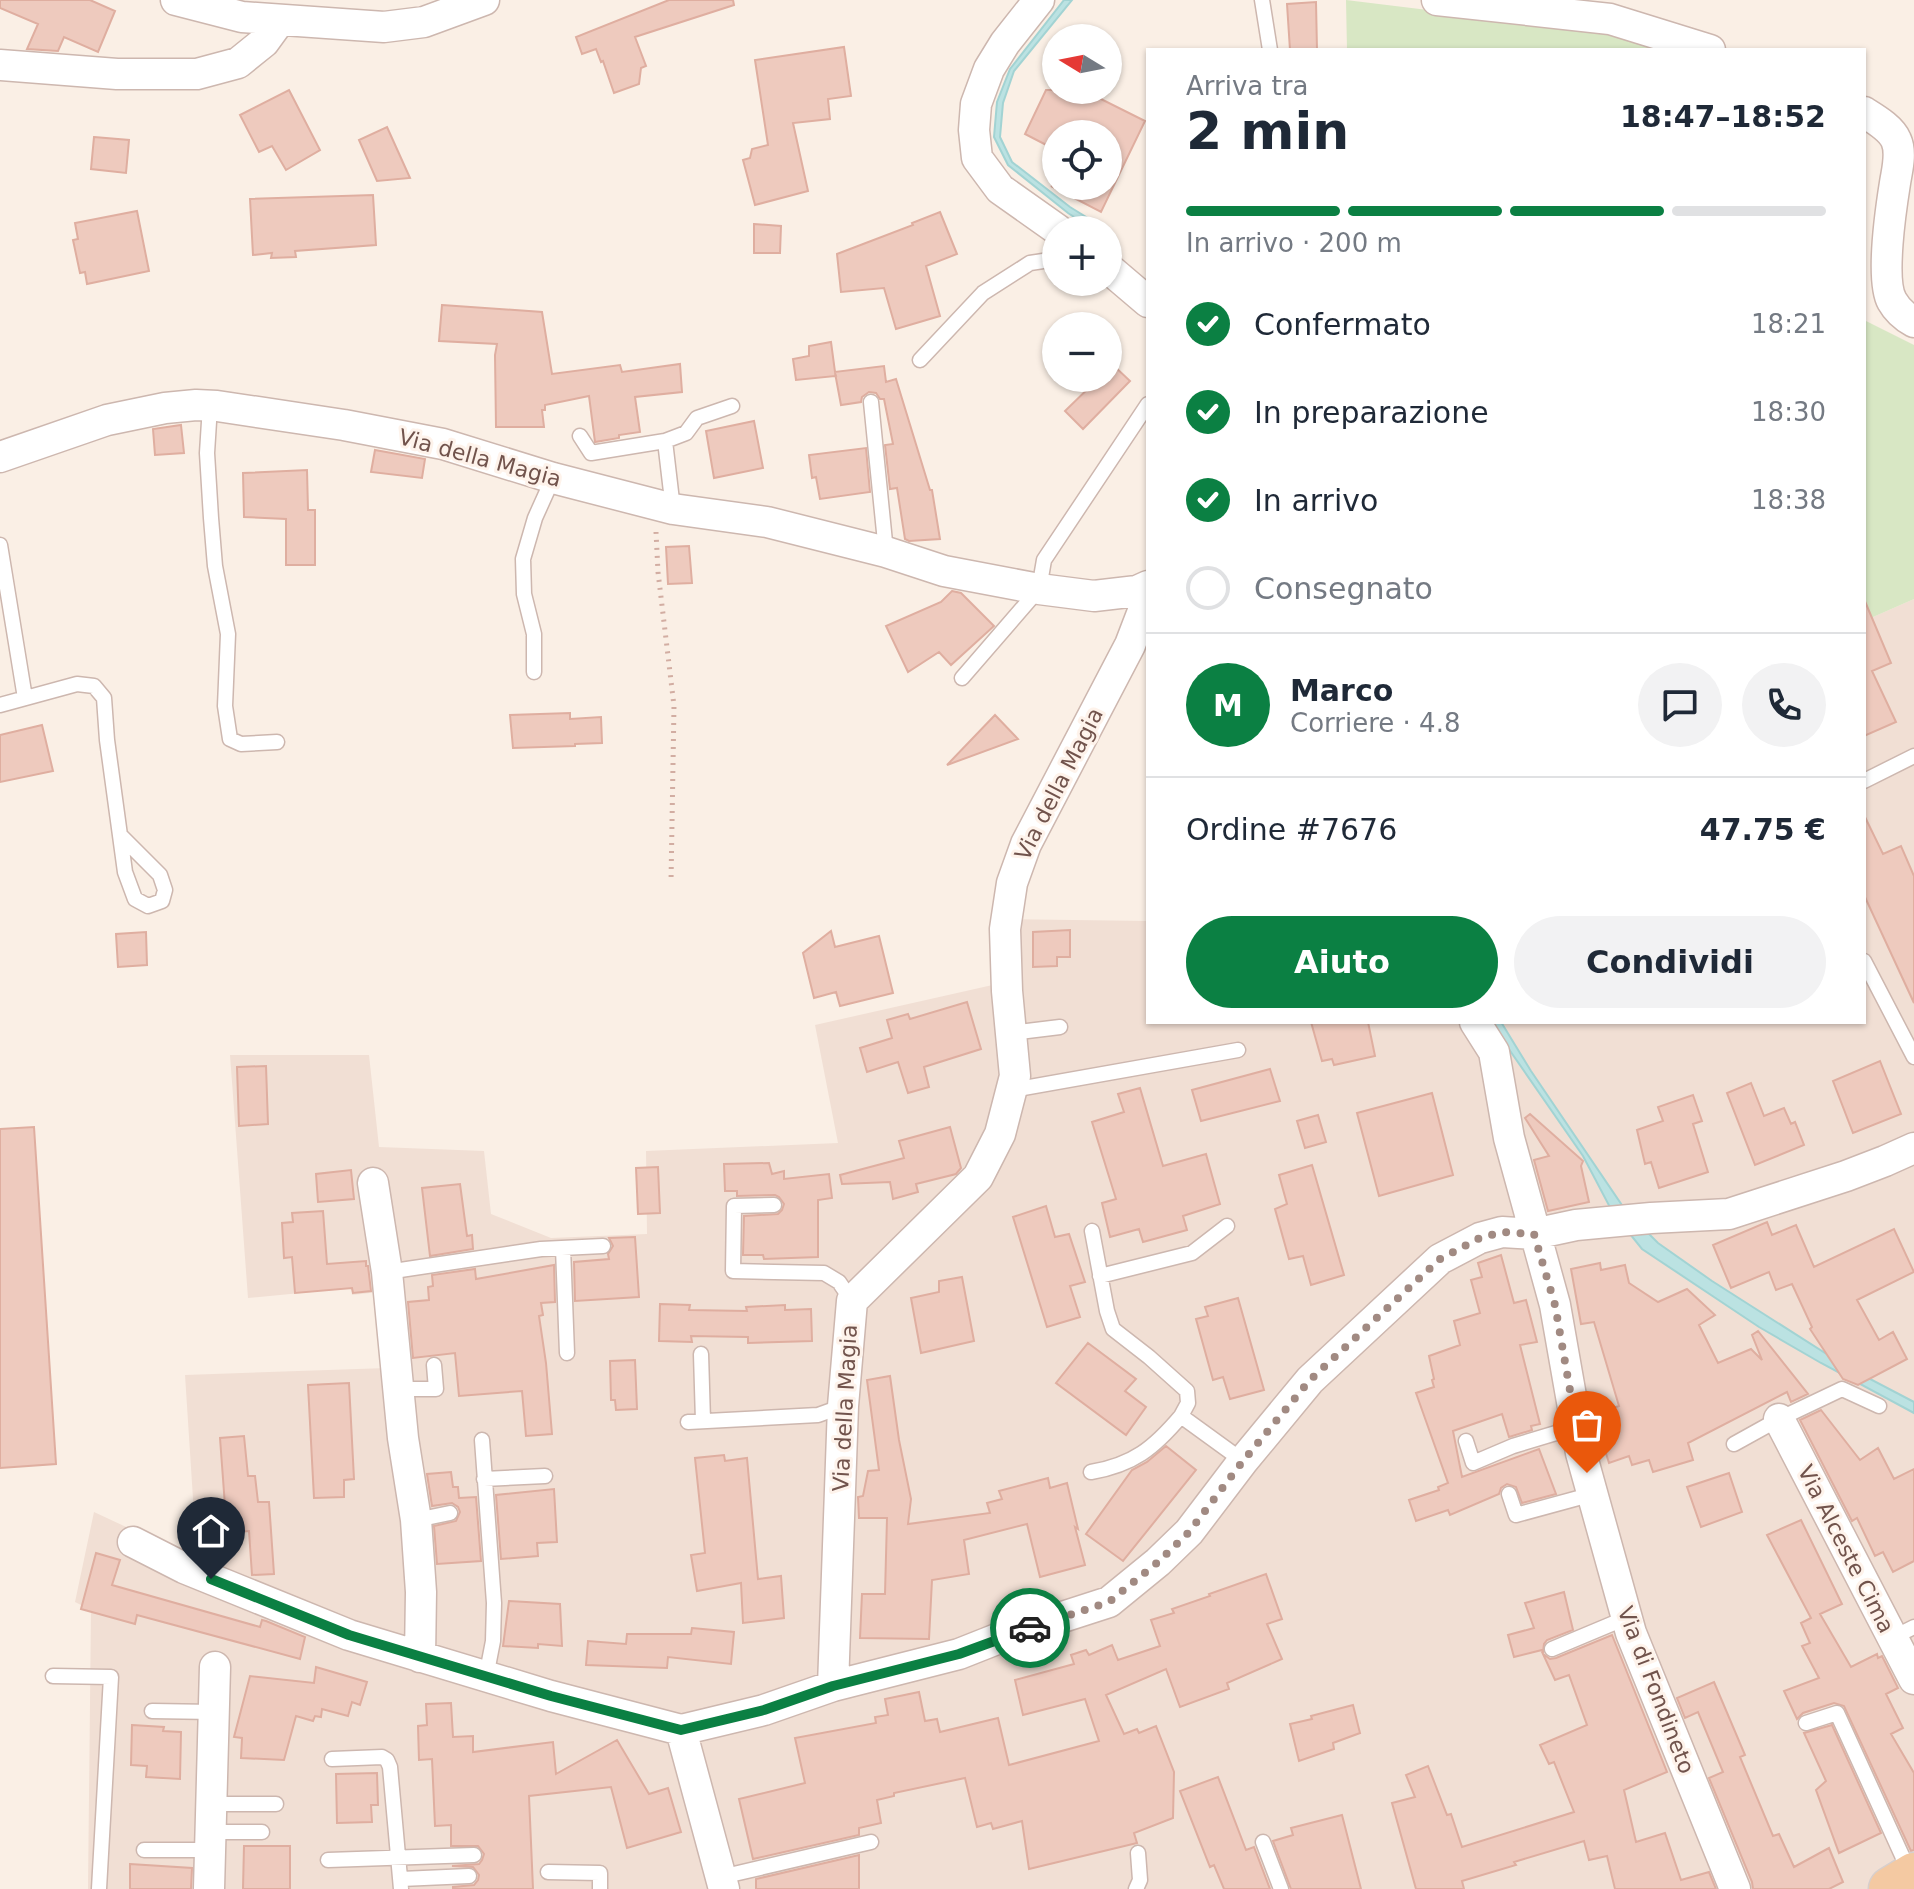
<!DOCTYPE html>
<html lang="it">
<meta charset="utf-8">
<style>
:root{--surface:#fff;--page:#f2f2f3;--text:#1f2937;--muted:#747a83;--line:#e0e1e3;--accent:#0b8043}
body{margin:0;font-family:"DejaVu Sans",sans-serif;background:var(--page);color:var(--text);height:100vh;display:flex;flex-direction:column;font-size:30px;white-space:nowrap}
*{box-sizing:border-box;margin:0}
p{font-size:26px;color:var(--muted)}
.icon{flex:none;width:44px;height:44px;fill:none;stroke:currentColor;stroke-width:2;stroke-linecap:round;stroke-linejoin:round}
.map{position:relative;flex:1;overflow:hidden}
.sheet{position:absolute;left:1146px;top:48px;width:720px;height:976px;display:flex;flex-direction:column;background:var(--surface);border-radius:0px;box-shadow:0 2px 6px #0004}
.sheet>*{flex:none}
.needle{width:52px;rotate:280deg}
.fabs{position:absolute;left:1042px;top:24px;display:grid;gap:16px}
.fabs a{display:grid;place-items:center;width:80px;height:80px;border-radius:50%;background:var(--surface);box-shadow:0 2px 6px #0004;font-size:40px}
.pin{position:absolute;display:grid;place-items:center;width:68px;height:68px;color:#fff;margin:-82px -34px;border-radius:50% 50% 50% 0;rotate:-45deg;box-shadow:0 0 8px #0007}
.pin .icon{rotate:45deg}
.courier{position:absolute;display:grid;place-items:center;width:80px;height:80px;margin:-40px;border:6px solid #0b8043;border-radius:50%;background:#fff;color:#222;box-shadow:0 2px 10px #0007}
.summary em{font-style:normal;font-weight:600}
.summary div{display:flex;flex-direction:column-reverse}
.summary{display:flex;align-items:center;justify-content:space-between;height:136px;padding:0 40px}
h1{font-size:52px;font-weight:600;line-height:60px}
.bar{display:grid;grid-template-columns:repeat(4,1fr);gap:12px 8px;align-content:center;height:96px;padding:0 40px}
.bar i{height:10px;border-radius:6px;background:var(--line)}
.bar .on{background:var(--accent)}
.bar p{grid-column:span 4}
.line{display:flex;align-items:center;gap:20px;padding:0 40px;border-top:2px solid var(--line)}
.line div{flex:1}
.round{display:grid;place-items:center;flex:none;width:84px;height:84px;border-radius:42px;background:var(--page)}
ol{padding:0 40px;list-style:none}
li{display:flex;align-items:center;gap:24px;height:88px}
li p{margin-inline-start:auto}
li .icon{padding:8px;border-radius:50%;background:var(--accent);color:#fff;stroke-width:4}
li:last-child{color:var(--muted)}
li i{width:44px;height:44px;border:4px solid var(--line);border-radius:50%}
.primary-button{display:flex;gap:16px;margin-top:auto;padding:16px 40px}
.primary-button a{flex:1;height:92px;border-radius:48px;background:var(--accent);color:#fff;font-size:32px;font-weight:600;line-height:92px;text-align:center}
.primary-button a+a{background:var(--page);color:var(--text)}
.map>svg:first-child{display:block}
</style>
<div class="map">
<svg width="1914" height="1889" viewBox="0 0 1914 1889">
<rect width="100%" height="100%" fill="#faefe5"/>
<path fill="#f1dfd4" d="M1914,599V1889H88L91,1610L75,1602L94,1512L197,1560L185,1375L387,1368L379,1292L352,1295L348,1265L311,1278V1292L248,1298L230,1055H369L379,1147L484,1151L491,1214L551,1238L647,1234L646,1151L838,1143L815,1025L997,984L998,919L1148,921V1022H1864V621Z"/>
<path fill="#d8e7c4" d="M1346,0L1634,35L1670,50H1347Z
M1864,320L1914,345V599L1864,621Z"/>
<path fill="#bbe2e2" stroke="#a2d3d3" stroke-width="2" d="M1064,0H1072L1014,71L1003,103L1000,137L1012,162L1070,207L1107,230H1094L1068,213L1008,165L994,137L997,102L1010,69Z
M1490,1022H1501L1531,1071L1626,1211L1658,1243L1712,1281L1847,1367L1914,1402V1413L1821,1363L1759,1327L1642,1249L1613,1213L1583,1156Z"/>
<path fill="#eecabe" stroke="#dfaea0" stroke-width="2" d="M0,0H90L115,11L98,52L64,37L58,51L27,49L38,24L0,8Z
M669,0H733L734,5L635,37L646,66L641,68L639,84L614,93L603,61L601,62L596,49L582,54L576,37Z
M1316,2L1317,50H1290L1287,4Z
M844,47L851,96L828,99L830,119L793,123L808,191L755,205L743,160L750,158L752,149L768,145L755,60Z
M289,90L320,150L286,170L272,146L259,152L240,115Z
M1046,90H1083L1145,121L1101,212L1051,186H1108V134H1056V150L1025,134Z
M387,127L410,178L377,181L359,140Z
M94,137L129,140L126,173L91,169Z
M373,195L376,245L295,251L296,257L271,258L272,253L253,255L250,199Z
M137,211L149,271L87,284L85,272L80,273L73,240L78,239L75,223Z
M940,212L957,254L926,266L940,316L896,329L884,288L841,292L837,254L913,225L912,223Z
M754,224L781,226L780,253H754Z
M442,305L542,312L552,374L620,365L622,372L680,364L682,392L635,397L640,432L619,435V438L595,442L589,396L545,405V410H542L544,427H496L495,355L497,344L439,341Z
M831,342L835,372L884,366L886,382L896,379L930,490H932L940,539L909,541L905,539L897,488L890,489L885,445L893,444L884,399H880L876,393L869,392L862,397L861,402L841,405L835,373L836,376L796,380L793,359L809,356V346Z
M1113,365L1130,381L1083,429L1065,411L1099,378H1108V370Z
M754,421L763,468L714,478L706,431Z
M181,425L184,453L155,455L153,429Z
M866,448L870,492L820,499L816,477L812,478L809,455Z
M375,450L425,459L422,478L371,472Z
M307,470L308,510H315V565H286V519L244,517L243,473Z
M689,546L692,583L668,584L666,547Z
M952,591L961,593L994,626L951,665L939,652L908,672L886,626L941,602Z
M1864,599L1891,663L1872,671L1896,722L1864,736Z
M570,713V719L601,717L602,743L575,744V746L513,748L510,715Z
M995,715L1018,739L947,765Z
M42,725L53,771L0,782V735Z
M1864,815L1883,854L1901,846L1914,876V1003L1864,895Z
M1070,930V957H1057V966L1033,967V932Z
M831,931L835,947L879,936L893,993L840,1006L836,992L814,998L803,953Z
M146,932L147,965L118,967L116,934Z
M967,1002L981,1049L924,1067L929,1087L908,1093L898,1062L867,1072L860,1048L892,1038L887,1020L908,1014L910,1019Z
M1311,1022H1368L1375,1056L1334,1065L1332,1059L1322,1061Z
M1880,1061L1901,1114L1853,1133L1833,1081Z
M266,1066L268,1124L239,1126L237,1067Z
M1270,1069L1280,1101L1201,1121L1192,1090Z
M1751,1083L1764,1116L1784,1108L1791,1124L1795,1122L1804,1145L1755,1165L1727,1093Z
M1140,1088L1163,1166L1206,1154L1220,1204L1183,1216L1187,1230L1143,1242L1139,1229L1110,1237L1102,1203L1116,1199L1092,1122L1124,1112L1118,1094Z
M1432,1093L1453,1175L1379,1196L1357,1113Z
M1693,1095L1702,1121L1693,1124L1708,1172L1659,1188L1651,1162L1645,1164L1637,1130L1663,1121L1658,1107Z
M1530,1114L1583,1161L1581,1166L1589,1202L1548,1211L1534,1160L1549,1156L1525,1118Z
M1318,1115L1326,1142L1305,1148L1297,1121Z
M34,1127L56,1464L0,1468V1129Z
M950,1127L961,1168L956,1174L916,1184L918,1192L893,1199L890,1182L842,1184L840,1175L904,1158L899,1141Z
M769,1163L772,1174L784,1171V1179L829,1174L832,1198L818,1200V1257L764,1259L763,1255H743L744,1216L778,1214L782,1210L784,1204L779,1197L775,1195L737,1196V1191H725L724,1164Z
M1312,1165L1344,1275L1311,1285L1303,1256L1289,1259L1275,1209L1287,1204L1279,1175Z
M658,1167L660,1213L638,1214L636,1168Z
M351,1170L354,1199L318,1202L316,1174Z
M460,1184L467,1236L472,1235L473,1249L430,1256L422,1188Z
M1046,1206L1055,1237L1069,1234L1085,1282L1070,1286L1080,1317L1047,1327L1013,1217Z
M323,1211L327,1264L366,1261V1266H368L371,1291L353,1293L352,1288L295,1293L292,1257L284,1258L282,1223L293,1222L292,1213Z
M1767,1222L1772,1235L1796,1225L1814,1267L1894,1229L1914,1272L1857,1300L1879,1340L1893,1332L1907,1359L1858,1385L1843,1379L1810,1329L1812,1327L1792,1284L1776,1290L1769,1272L1731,1288L1713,1245Z
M635,1237L639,1297L575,1301L574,1262L609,1259L608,1254L613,1246L609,1238Z
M1501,1255L1514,1303L1526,1300L1537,1342L1520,1345L1540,1424L1531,1426L1532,1430L1509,1437L1502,1414L1453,1431L1462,1477L1539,1449L1556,1494L1522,1503L1516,1487L1507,1484L1501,1488L1499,1494L1450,1515L1448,1510L1416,1521L1409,1500L1439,1490L1438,1487L1448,1483L1416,1393L1434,1387L1432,1380L1434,1379L1429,1356L1460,1345L1454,1321L1480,1313L1471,1280L1482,1277L1478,1263Z
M1600,1263L1601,1270L1625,1265L1629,1283L1658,1302L1687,1289L1715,1315L1699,1325L1718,1363L1751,1349L1762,1360L1752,1335L1758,1331L1808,1394L1791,1402L1787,1392L1688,1443L1693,1460L1653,1472L1649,1460L1632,1465L1629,1456L1609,1463L1599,1431L1602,1430L1597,1413L1619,1406L1594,1322L1581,1324L1571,1269Z
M554,1265L555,1302L541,1303L543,1315L539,1316L546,1363L552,1434L526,1436L522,1391L459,1396L455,1353L413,1358L408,1302L429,1300L428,1287L433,1286L432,1275L475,1269L476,1279Z
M962,1277L974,1341L921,1353L911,1298L939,1292V1281Z
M1238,1298L1264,1390L1230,1399L1223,1377L1213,1380L1196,1319L1208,1316L1205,1307Z
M660,1304L690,1305L689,1310L747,1311L746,1307L785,1305V1310L811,1309L812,1341L748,1343V1337L691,1336L692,1342L659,1341Z
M1088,1343L1136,1379L1125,1391L1146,1407L1126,1435L1056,1383Z
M635,1360L637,1409L616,1410L615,1400H611L610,1361Z
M890,1376L899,1440L911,1499L908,1524L990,1513L987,1503L1002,1499L999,1491L1048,1478L1050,1488L1067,1483L1078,1529L1075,1527L1085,1565L1040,1577L1027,1524L964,1540L969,1574L932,1580L929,1639L860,1638L862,1594H885L887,1518H859L858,1497L863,1496L868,1471L879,1470L867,1380Z
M349,1383L354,1479L344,1480V1497L314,1498L308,1385Z
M1821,1410L1860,1460L1878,1448L1894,1479L1914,1469V1561L1893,1572L1883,1552L1875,1556L1857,1518L1852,1521L1800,1420Z
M244,1436L248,1476H255L258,1502H269L274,1574L252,1575L249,1531L227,1533L220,1438Z
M1166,1446L1196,1470L1123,1561L1086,1534L1132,1470L1147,1462Z
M724,1455L725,1461L747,1458L758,1579L781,1576L784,1618L743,1623L741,1583L697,1591L691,1555L705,1553L695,1458Z
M451,1472L453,1487H458L459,1498L476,1497L481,1561L437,1564L434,1526L456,1521L460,1512L458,1507L452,1503L432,1506L427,1474Z
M1729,1473L1742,1512L1701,1527L1687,1487Z
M554,1489L557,1542L537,1543L538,1556L501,1559L496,1495Z
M1801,1520L1842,1604L1820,1614L1851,1667L1877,1654L1878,1658L1882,1656L1898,1688L1886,1694L1903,1728L1891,1734L1914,1773V1850L1911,1851L1844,1706L1834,1703L1803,1713L1797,1719L1784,1691L1819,1678L1802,1646L1810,1643L1801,1623L1811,1618L1767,1535Z
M96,1553L120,1560L112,1585L260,1627L262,1620L266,1621L305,1637L300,1659L137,1615L135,1624L81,1609Z
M1266,1574L1282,1619L1267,1624L1282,1659L1227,1683L1229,1689L1180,1707L1166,1669L1106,1695L1124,1734L1137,1729L1139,1733L1156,1726L1174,1772L1173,1818L1134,1833L1137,1843L1029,1869L1022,1821L993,1829L991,1823L977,1827L965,1778L894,1793V1796L877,1800L881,1823L859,1828V1835L753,1859L739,1799L805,1783L795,1738L876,1723L875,1717L888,1715L885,1699L919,1692L925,1721L937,1719L940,1732L998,1718L1009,1765L1099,1741L1085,1699L1023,1715L1015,1680L1074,1664L1071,1655L1086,1650L1089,1655L1112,1645L1118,1660L1160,1646L1151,1620L1174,1613L1172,1609L1210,1596L1209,1594Z
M1564,1592L1573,1630L1547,1640L1544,1644L1543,1652L1542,1650L1514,1657L1508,1635L1534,1628L1525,1603Z
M509,1601L560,1604L562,1646L538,1644V1648L503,1646Z
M692,1628L734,1632L731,1664L668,1657L667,1668L586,1665L588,1641L626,1644L627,1634H691Z
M1612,1635L1667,1772L1624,1790L1636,1842L1665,1833L1681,1880L1709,1872L1716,1889H1615L1607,1856L1589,1860L1584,1841L1514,1862L1516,1865L1462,1881L1464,1889H1416L1392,1803L1415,1797L1406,1775L1428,1766L1447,1815L1451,1814L1462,1847L1574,1812L1554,1762L1549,1764L1540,1745L1587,1725L1569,1675L1555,1680L1543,1654L1550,1659L1556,1658Z
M316,1667L367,1682L360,1705L352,1702L348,1716L322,1709L321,1717L315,1716L313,1721L296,1716L284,1760L241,1758L242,1738L234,1737L250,1676L314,1683Z
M1714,1682L1745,1755L1740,1757L1773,1836L1779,1834L1794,1867L1829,1848L1843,1882L1829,1889H1753L1752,1882L1709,1778L1723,1772L1698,1712L1685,1718L1677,1698Z
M451,1703L453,1737L473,1736V1752L553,1742L556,1774L617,1740L649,1794L668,1788L681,1832L627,1848L611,1787L529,1796L533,1889H453V1887L474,1885L478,1880L479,1875L473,1867L452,1866L479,1864L482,1860L484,1854L478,1846H451V1825L435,1826L432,1759L419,1760L418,1726L427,1725L426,1704Z
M1353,1705L1360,1733L1333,1743L1334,1749L1299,1761L1290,1724L1312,1719L1311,1716Z
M132,1725L164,1727L163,1731L181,1732L180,1779L146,1777L147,1766L131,1765Z
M1832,1725L1881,1833L1839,1853L1816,1790L1826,1781L1804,1733Z
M377,1773L378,1805H371L372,1822L337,1823L336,1774Z
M1218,1777L1246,1850L1254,1847L1270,1889H1224L1214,1865L1210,1867L1180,1791Z
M1342,1815L1361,1889H1291L1273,1841L1293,1835L1291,1828Z
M244,1846H290V1889H243Z
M859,1855V1889H756V1879Z
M130,1864L192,1868L191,1889H130Z"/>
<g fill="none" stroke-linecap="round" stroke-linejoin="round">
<defs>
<path id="lane" d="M1262,0L1270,50
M920,360L983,293L1030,263L1056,259
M871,402L886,552
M210,406L207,453L211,518L215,566L228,634L225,706L230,739L241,744L277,742
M580,436L591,453L665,441
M673,509L665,441L686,433L697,418L732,406
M0,545L25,698
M534,672V634L524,594L523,559L535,518L553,478
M962,678L1039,589L1044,560L1148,404
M0,705L77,684L94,686L104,698L107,740L125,872L135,899L148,906L162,901L165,890L160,875L120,835
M1864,781L1914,756
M1864,961L1914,1057
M1011,1033L1060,1027
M1013,1090L1238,1050
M774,1205L734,1206L733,1271L824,1273L839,1282L852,1301
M1092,1231L1107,1311L1113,1329L1149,1357L1187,1391L1188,1403L1181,1416
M563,1248L567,1353
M387,1272L541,1249L603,1246
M1100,1276L1192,1253L1227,1226
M701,1354L703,1421
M398,1389H436L434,1365
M688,1422L818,1415L843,1406
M482,1440L494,1603L493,1641L486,1677
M1466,1441L1473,1463L1513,1446L1576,1427
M1734,1444L1779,1419L1842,1389L1879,1406
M1091,1472C1133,1465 1154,1448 1181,1416L1243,1461
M484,1479L545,1476
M1509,1494L1516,1515L1593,1494
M416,1520L450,1513
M1892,1638L1914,1627
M1552,1649L1626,1618
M53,1676L111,1677L99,1889
M152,1711L214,1712
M1806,1723L1837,1713L1910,1873
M332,1759L382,1757L387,1760L390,1767L401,1889
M212,1804H276
M211,1832H262
M1263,1842L1281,1889
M144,1850H210
M328,1860L474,1855
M548,1872L600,1873V1889
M721,1877L871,1842
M401,1879L469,1876
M1136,1889L1140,1880L1138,1853"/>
<path id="street" d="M176,0L242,17L384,27L424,22L484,0
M1039,0L1005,43L989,69L976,104L974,130L977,158L1000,189L1058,230
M1437,0L1610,19L1710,50
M0,65L117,74H197L238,63L264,42L280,20
M1864,112C1875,119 1891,128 1896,140C1902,153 1897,170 1895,183C1891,208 1880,280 1892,301C1897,310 1905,317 1914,322
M1108,268L1148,302
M0,457L107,420L165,408L196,405L217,406L344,425L443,444L553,478L673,509L767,522L886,552L944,571L1039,589L1094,596L1137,591L1148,586
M1475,1022L1494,1052L1509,1138L1555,1305L1581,1453L1631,1633L1735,1889
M373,1183L387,1272L403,1438L416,1520L421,1592L420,1657
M1779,1419L1914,1679
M133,1542L184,1568L349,1635L551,1696L681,1730L764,1710L833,1686L959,1654L1007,1635L1109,1602L1158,1562L1189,1532L1243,1461L1310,1380L1440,1259L1480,1238L1502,1232L1534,1234L1576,1225L1651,1218L1729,1214L1846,1176L1885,1161L1914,1148
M833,1686L843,1406L852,1301L978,1177L1000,1134L1015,1076L1007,991L1005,929L1012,883L1026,844L1130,645L1148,598
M681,1730L724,1889
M209,1889L215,1667"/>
<path id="primary" d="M1891,1889L1914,1875"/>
</defs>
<use href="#lane" stroke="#cdb7af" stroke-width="17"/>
<use href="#street" stroke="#cdb7af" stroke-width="33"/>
<use href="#primary" stroke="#d7cfcd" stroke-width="47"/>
<path stroke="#d2ada2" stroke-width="5" stroke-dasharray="2 6" stroke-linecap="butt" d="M656,532L658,572L674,706L671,882"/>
<use href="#lane" stroke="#fff" stroke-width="14"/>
<use href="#street" stroke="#fff" stroke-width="30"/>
<use href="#primary" stroke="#f4c9a2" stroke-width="44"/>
</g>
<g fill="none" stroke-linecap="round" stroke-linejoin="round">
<path stroke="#a18a82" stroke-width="8" stroke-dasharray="0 14.4" d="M1030,1628L1109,1602L1158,1562L1189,1532L1243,1461L1310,1380L1440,1259L1480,1238L1502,1232L1534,1234L1555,1305L1581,1453L1587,1473"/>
<path stroke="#0b8043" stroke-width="10" d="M211,1579L349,1635L551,1696L681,1730L764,1710L833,1686L959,1654L1030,1628"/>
</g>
<g text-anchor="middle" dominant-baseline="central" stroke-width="6" stroke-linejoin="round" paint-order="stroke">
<g font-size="22" fill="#71534c" stroke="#fef3eb">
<text transform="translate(480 458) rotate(15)">Via della Magia</text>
<text transform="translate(1059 784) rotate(-63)">Via della Magia</text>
<text transform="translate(845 1408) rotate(-87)">Via della Magia</text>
<text transform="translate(1846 1549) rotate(63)">Via Alceste Cima</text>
<text transform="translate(1656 1690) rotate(69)">Via di Fondineto</text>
</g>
</g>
</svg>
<div class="fabs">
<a><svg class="needle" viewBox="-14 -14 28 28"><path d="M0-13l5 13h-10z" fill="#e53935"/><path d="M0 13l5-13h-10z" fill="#747a83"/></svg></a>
<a><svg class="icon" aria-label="locate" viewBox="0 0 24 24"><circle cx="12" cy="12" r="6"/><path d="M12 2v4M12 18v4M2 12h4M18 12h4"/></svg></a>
<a>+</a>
<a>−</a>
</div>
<div class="pin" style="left:1587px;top:1473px;background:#ea580c"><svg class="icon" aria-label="bag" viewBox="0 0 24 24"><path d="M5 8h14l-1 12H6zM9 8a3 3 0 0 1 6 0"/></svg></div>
<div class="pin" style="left:211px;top:1579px;background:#1f2937"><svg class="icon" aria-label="home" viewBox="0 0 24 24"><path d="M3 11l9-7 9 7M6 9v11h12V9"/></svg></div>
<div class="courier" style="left:1030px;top:1628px"><svg class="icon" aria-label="car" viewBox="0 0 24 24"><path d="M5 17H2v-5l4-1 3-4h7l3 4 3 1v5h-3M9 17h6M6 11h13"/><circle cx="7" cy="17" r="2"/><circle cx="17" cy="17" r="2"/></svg></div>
<section class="sheet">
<div class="summary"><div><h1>2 min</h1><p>Arriva tra</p></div><em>18:47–18:52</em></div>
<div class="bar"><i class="on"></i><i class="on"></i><i class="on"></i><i></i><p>In arrivo · 200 m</p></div>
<ol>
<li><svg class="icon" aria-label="check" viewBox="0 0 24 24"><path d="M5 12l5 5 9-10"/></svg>Confermato<p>18:21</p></li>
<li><svg class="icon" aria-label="check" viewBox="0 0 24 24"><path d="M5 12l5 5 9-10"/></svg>In preparazione<p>18:30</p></li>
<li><svg class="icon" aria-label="check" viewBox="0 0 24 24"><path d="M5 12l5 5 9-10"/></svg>In arrivo<p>18:38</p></li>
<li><i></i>Consegnato</li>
</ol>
<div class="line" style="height:144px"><b class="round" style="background:var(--accent);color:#fff">M</b><div><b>Marco</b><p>Corriere · 4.8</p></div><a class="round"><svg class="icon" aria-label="chat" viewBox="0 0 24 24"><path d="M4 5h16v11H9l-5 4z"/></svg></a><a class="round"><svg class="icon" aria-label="phone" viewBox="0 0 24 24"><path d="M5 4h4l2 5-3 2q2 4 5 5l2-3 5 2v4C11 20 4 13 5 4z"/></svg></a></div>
<div class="line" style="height:104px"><div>Ordine #7676</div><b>47.75 €</b></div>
<div class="primary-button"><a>Aiuto</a><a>Condividi</a></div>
</section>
</div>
